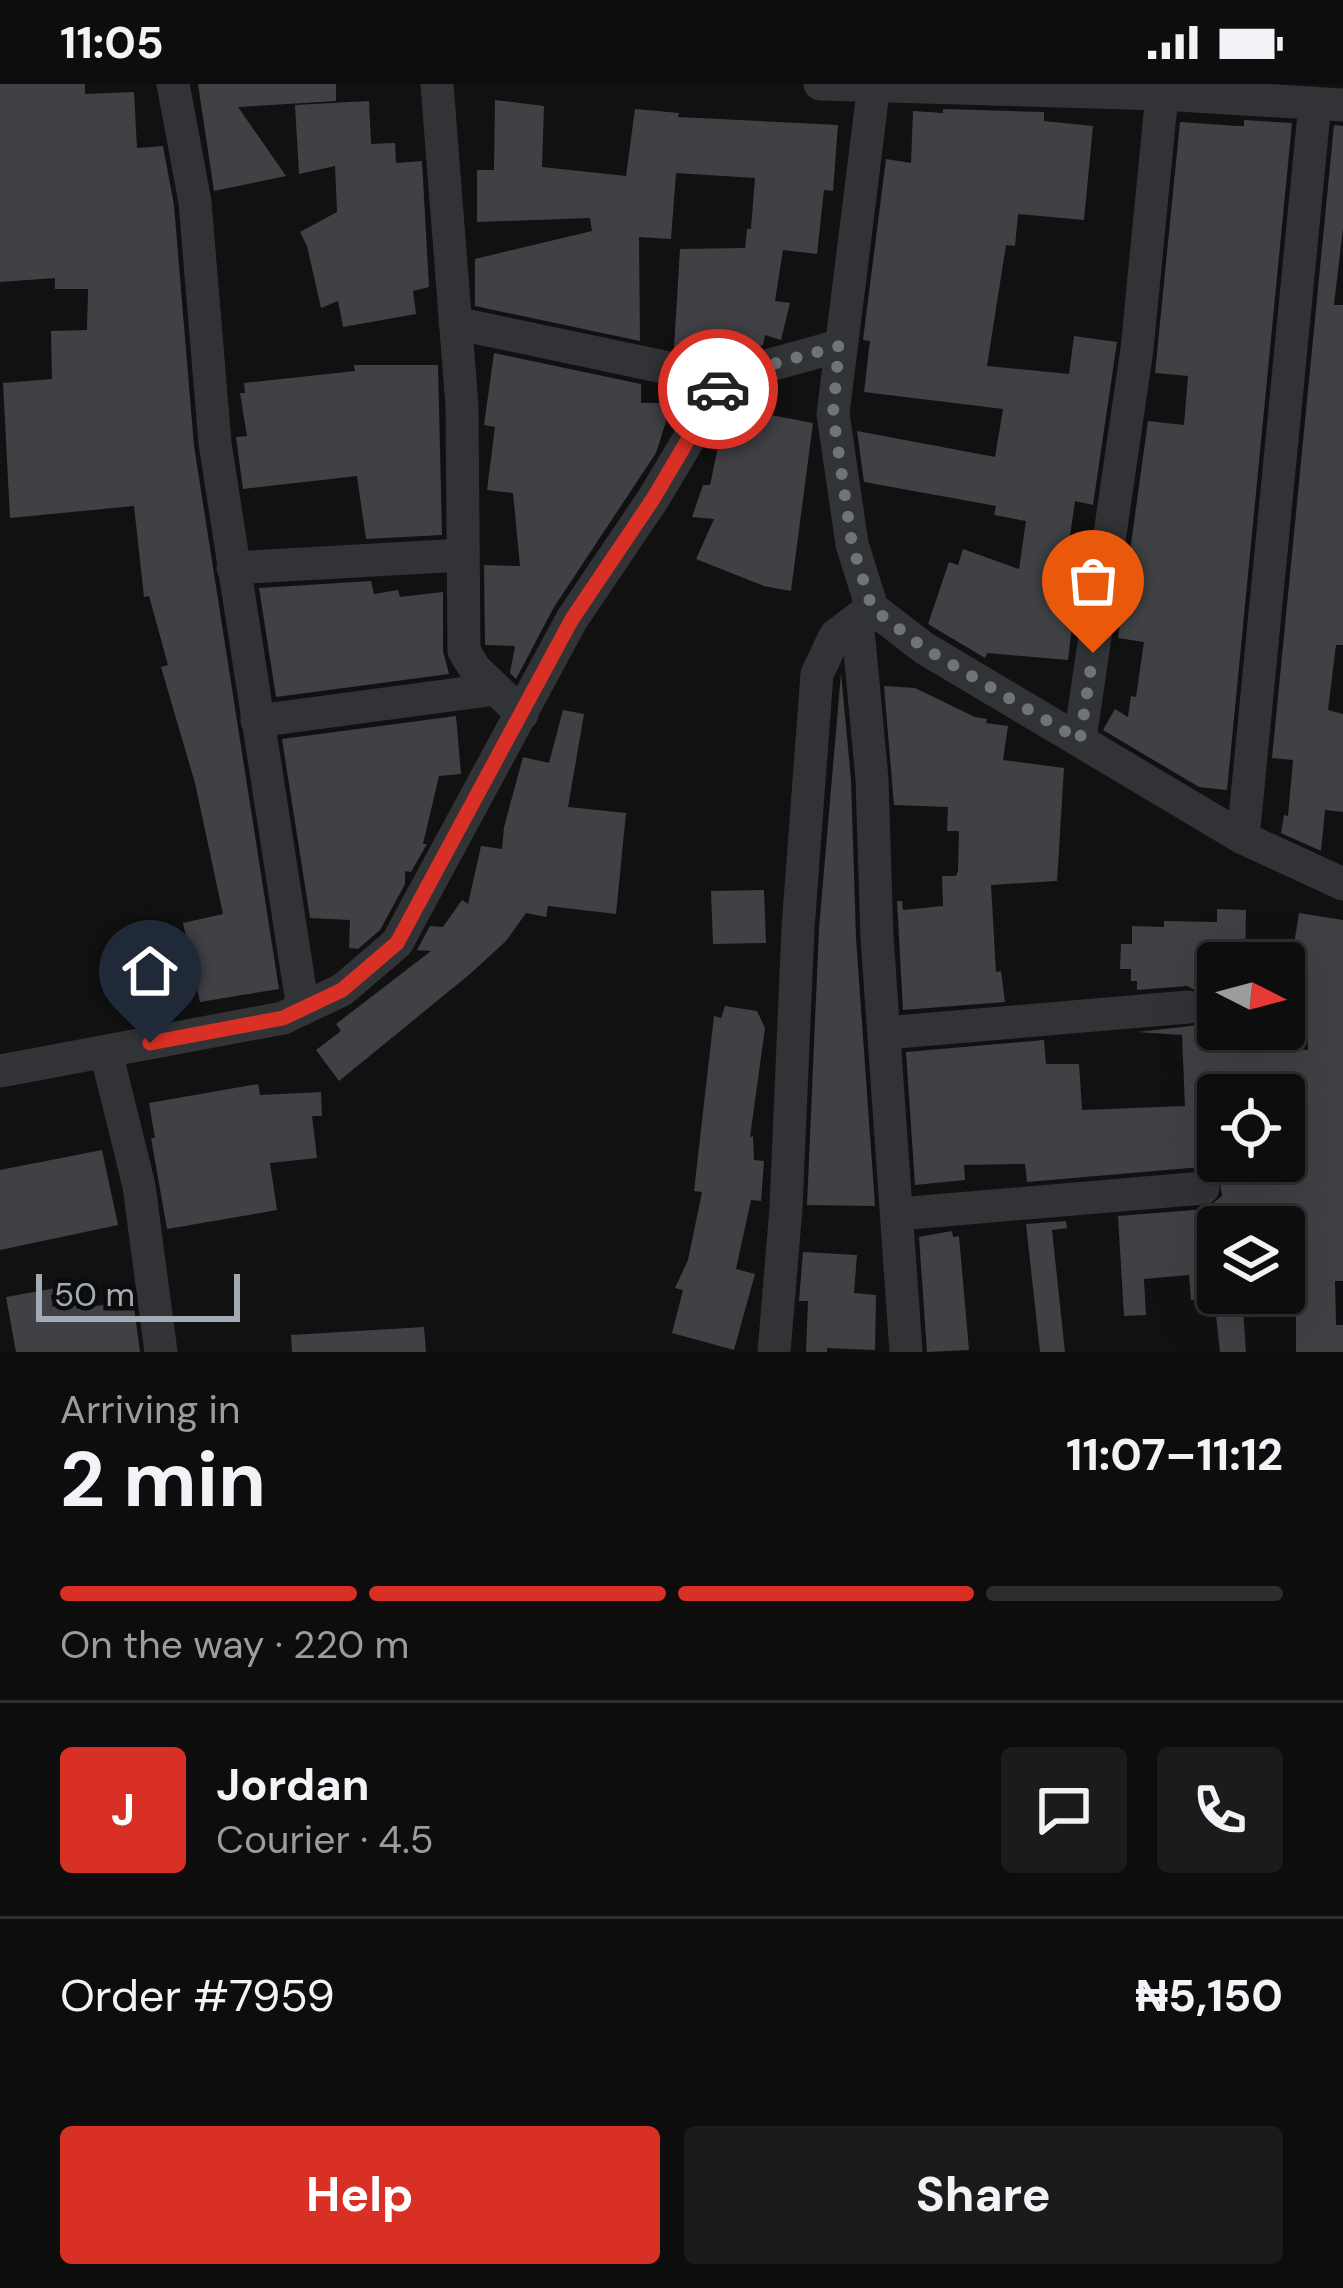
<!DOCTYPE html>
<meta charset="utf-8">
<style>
:root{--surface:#0d0d0e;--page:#1b1b1c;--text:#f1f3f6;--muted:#9a9c9e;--line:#2d2d2e;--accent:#d93025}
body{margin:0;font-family:"DM Sans",sans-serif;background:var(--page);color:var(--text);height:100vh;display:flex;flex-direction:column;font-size:45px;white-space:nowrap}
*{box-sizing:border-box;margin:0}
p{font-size:39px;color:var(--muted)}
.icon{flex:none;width:66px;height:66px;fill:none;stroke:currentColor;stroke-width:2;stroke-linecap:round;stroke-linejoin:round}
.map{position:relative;height:1268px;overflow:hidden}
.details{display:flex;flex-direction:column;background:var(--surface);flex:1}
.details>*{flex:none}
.needle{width:78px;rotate:96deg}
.buttons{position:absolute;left:1197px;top:858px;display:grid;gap:24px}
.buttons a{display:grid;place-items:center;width:108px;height:108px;border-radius:12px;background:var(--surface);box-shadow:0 12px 48px #0002,0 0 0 3px var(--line);font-size:60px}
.scale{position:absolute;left:36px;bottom:30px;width:204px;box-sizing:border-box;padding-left:12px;border:6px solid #a2aab3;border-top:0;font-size:33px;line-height:42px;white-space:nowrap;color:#a2aab3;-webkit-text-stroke:9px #0c0c0d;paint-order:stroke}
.pin{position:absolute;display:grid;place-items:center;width:102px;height:102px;color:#fff;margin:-123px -51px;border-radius:50% 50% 50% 0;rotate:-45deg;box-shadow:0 0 12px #0007}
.pin .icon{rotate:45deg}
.courier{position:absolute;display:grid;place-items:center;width:120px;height:120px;margin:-60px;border:9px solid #d93025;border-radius:50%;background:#fff;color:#222;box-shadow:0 3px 15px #0007}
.head em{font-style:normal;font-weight:700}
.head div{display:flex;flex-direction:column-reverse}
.head{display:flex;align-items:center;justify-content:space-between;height:204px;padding:0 60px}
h1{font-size:78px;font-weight:700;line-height:90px}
.bar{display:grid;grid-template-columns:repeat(4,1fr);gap:18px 12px;align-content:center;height:144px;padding:0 60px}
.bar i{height:15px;border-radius:9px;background:var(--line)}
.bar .active{background:var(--accent)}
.bar p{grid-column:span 4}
.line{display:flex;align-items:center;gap:30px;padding:0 60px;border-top:3px solid var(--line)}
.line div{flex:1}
.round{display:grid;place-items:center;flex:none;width:126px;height:126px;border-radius:12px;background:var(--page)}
.cta{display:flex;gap:24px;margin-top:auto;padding:24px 60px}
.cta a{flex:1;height:138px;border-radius:12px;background:var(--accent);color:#fff;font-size:48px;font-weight:700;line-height:138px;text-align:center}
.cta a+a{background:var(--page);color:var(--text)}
.status{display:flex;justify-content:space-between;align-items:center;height:84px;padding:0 60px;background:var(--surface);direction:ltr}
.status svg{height:33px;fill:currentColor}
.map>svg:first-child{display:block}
</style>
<div class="status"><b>11:05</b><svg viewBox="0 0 49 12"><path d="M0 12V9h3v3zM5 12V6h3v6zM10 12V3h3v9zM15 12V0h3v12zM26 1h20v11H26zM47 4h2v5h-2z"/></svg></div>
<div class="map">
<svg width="1343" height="1268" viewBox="0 0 1343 1268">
<rect width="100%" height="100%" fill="#111112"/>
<path fill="#404145" d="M0,0H85V10L134,8L137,64L163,62L174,121L194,362L279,905L200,918L183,839L223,830L195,699L161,583L168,581L149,512L144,513L134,422L10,434L3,299L52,295L51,247L87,246L88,205H55V194L0,198Z
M198,0H336V17L238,23L286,92L214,107Z
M495,16L544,22L542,83L626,92L635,25L679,29L678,33L838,41L833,107L824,106L817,170L783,166L775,217L790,219L781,256L765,251L763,261L726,272L674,264L680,165L745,164L747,145H751L755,94L676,89L671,155L639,153L640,257L475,222V175L592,147L590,134L477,138V86H494Z
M369,17L371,60L395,59L396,79L422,77L429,203L413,207L416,230L343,243L338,217L321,224L307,162L300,148L337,128L335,82L299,90L295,21Z
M943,25L1044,28V37L1093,42L1084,136L1018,130L1015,162L1006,161L987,282L1069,290L1074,252L1117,258L1093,421L1075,417L1068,466L1081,467L1068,576L987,569L985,574L928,540L949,478L958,481L963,465L1019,485L1026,437L994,431L996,422L864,398L857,347L995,373L1003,325L864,308L870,257L863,256L886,75L911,79L913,27L943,29Z
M1244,36L1292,39L1227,706L1199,703L1103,646L1115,625L1128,633L1131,612L1136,613L1144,558L1118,554L1148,337L1184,341L1188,292L1155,289L1180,38L1237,42H1244Z
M1334,41L1343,42V144L1334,221H1343V561H1336L1328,626L1343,630V728L1325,726L1321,767L1281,749L1284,731L1288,732L1293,676L1272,674Z
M494,269L641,300V319H672L656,369L554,523L516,595L510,589L515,562L485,561L484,481L520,482L513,409L487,406L495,343L484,341Z
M354,281H438L442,451L366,455L357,392L243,405L236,353L247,352L240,309H245L244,299L355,287Z
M750,327L813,339L791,507L764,502L696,475L714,435L692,433L703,401H710L719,358L728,359L732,342L746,345Z
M371,497L374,510L398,506L400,513L443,508V567L449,590L276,613L259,504Z
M841,589L851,696L856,854L875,1122L807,1121L819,845Z
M884,602L915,604L975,633L987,635L986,639L1008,642L1003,676L1064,684L1057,797L991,801L996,888L1001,887L1005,918L903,926L897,817H902L903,826L943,822L942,792H956L958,787L959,747H947L948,723L894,721Z
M563,626L584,630L568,723L626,729L616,830L548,822L546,833L526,829L506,857L470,890L339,997L316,966L341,947L336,940L431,867L417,866L430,842L443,843L462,816L468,820L481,762L502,765L504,743L523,673L549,679Z
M456,632L461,690L439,692L423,760H427L411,788L405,787V800L380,846L358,865L349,864L350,836L310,834L282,655Z
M764,806L766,859L713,860L711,807Z
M1217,825L1246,826L1245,879H1218V945H1250L1251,962L1308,966L1307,912L1297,911L1304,868L1293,867L1299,829L1343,836V1197H1335L1336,1241H1343V1268H1296V1199L1284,1200V1143H1218V1209H1242L1246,1268H1220L1214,1214L1191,1216L1189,1191L1144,1195L1146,1231L1124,1232L1118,1132L1206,1125L1222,1112L1219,1091L1289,1086L1290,1037H1284V1011H1218V1090L1201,1083L1027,1098L1025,1080L964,1081L965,1096L915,1101L906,968L1044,956L1046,980H1079L1082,1026L1185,1022L1182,951L1137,948L1199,941L1207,931L1206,912L1187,902L1137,906V897H1131V885H1120L1121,860H1132V842L1164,843V837L1217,838Z
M725,922L757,927L765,944L750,1053L753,1052L754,1076L764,1077L761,1117L751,1116L736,1185L755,1190L734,1266L672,1249L683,1206L675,1204L688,1176L702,1108L694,1107L714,932L721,934Z
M258,1000L260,1011L321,1008L322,1032H312L317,1074L270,1079L277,1126L167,1145L151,1054H155L149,1019Z
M102,1066L118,1141L0,1166V1086Z
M1066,1137L1067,1144L1052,1146L1065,1268H1040L1026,1140Z
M952,1147L953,1153L959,1152L969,1266L927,1268L919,1153Z
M803,1168L857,1171L854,1209L876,1211L875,1266L827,1264V1268H806L808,1217H799Z
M73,1201L77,1225L133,1216L140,1268H16L6,1213Z
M424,1243L426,1268H292L291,1251Z"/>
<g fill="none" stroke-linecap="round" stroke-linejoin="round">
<path stroke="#323337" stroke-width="33" d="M173,0L195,118L215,359L303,925
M437,0L462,322L464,567L475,585L522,630
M820,0L1162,10L1343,21
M874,0L833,330L852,460L872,524L924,564L1243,754L1343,800
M455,239L725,296
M233,484L463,471
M857,535L872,695L877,853L906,1268
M257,637L496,605
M1080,655L1137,265L1162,10
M1243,754L1315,19
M885,949L1188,923
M106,968L139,1102L161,1268
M0,987L283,934L342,906L397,859L572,535L653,415L720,303L733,291L839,262
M898,1130L1203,1104
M774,1268L786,1124L798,844L817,590L835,552L872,524"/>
</g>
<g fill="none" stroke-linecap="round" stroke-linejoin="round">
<path stroke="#6f747b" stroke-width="12" stroke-dasharray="0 21.6" d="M718,305L733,291L839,262L833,330L852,460L872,524L924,564L1080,656L1093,569"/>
<path stroke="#d93025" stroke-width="15" d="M150,959L283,934L342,906L397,859L572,535L653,415L718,305"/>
</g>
</svg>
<div class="buttons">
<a><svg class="needle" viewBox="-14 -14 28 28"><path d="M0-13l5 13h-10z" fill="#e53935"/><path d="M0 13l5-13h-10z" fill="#9a9c9e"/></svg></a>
<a><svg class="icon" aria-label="locate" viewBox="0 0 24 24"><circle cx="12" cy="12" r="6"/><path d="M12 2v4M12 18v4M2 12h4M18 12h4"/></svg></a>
<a><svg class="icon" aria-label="layers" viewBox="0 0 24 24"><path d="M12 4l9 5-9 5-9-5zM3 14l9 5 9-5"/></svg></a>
</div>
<div class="scale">50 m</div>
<div class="pin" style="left:1093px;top:569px;background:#ea580c"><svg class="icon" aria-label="bag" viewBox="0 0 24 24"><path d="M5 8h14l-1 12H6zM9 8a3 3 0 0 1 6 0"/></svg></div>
<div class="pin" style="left:150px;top:959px;background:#1f2937"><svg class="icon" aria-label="home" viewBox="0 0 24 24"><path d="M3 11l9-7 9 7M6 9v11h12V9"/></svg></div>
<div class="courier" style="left:718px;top:305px"><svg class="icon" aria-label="car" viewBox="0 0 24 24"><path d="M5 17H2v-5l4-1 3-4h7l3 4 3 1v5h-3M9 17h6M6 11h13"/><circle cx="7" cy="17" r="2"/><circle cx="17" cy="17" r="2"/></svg></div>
</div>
<section class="details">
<div class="head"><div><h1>2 min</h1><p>Arriving in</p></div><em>11:07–11:12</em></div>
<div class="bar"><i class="active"></i><i class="active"></i><i class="active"></i><i></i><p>On the way · 220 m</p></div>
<div class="line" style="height:216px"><b class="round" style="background:var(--accent);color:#fff">J</b><div><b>Jordan</b><p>Courier · 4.5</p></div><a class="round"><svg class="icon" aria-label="chat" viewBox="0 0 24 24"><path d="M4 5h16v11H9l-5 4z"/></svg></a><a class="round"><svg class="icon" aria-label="phone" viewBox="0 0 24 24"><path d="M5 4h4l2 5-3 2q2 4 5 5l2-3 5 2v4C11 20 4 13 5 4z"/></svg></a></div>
<div class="line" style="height:156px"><div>Order #7959</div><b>₦5,150</b></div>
<div class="cta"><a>Help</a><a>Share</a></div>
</section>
